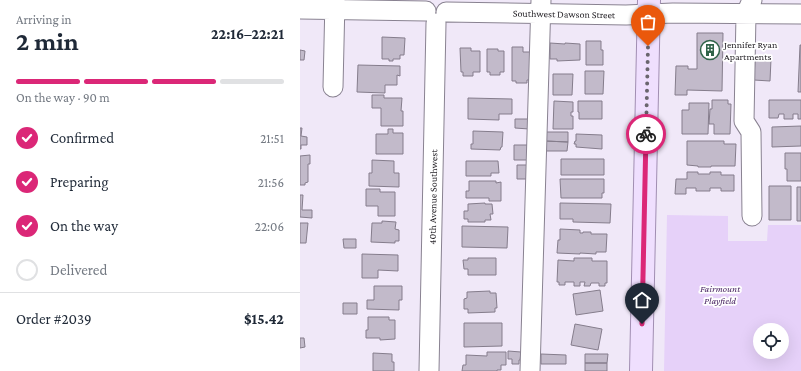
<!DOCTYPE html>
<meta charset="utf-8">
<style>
:root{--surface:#fff;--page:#f6f6f7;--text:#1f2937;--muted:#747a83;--line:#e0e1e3;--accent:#db2777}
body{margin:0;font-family:"Crimson Pro",serif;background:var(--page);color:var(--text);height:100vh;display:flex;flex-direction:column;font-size:15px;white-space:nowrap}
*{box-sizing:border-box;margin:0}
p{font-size:13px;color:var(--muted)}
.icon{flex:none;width:22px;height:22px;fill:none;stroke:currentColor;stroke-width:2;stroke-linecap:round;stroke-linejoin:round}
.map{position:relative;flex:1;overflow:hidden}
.sheet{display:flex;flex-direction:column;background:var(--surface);width:300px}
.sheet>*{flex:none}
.tools{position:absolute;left:453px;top:323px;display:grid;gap:8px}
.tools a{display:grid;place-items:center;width:36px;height:36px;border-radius:50%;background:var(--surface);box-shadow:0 4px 16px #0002;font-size:20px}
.pin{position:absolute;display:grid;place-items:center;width:34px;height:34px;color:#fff;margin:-41px -17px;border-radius:50% 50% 50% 0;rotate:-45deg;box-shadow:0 0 4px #0007}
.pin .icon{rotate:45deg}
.courier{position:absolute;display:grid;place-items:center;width:40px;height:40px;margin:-20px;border:3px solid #db2777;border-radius:50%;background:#fff;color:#222;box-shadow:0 1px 5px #0007}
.summary em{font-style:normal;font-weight:700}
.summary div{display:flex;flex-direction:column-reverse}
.summary{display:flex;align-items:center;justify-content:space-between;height:68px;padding:0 16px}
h1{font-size:26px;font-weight:700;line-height:30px}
.bar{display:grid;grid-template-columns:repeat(4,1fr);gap:6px 4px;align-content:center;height:48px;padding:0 16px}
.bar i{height:5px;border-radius:3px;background:var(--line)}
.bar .on{background:var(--accent)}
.bar p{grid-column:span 4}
.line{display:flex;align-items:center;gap:10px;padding:0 16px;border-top:1px solid var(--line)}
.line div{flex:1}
ol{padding:0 16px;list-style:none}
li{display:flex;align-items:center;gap:12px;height:44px}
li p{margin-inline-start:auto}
li .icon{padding:4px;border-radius:50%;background:var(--accent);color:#fff;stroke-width:4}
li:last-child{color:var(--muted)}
li i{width:22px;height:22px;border:2px solid var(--line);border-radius:50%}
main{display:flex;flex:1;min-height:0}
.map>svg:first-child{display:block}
</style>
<main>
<section class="sheet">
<div class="summary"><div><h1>2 min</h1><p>Arriving in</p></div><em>22:16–22:21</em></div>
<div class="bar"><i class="on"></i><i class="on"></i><i class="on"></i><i></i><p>On the way · 90 m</p></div>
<ol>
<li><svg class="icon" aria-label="check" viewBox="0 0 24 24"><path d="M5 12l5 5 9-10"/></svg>Confirmed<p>21:51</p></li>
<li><svg class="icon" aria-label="check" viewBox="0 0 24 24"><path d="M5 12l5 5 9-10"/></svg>Preparing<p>21:56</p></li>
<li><svg class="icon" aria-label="check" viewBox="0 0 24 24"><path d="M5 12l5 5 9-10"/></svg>On the way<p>22:06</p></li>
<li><i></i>Delivered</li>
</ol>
<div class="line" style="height:52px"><div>Order #2039</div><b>$15.42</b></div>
</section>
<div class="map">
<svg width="501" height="371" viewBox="0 0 501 371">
<rect width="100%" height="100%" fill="#f0e8f8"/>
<path fill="#e6d1f9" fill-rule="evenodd" d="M367,215L428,216V241H467L468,225H501V371H364ZM460,330H482V352H460Z"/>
<path fill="#c2baca" stroke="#857d8c" d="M397,33H423L422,91L387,90V95H375L376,66H388V69H397Z
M82,37L105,38L104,55H100V59H93V61H89V59H82Z
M286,41H301V50H303V65H286Z
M250,43L265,44V43L280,44V60L257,61V59H250Z
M500,45H501V92H498Z
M212,47H223V52H230V80H227V83H216V81H212Z
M160,48H171V51H180V72H173V76H163V72H161Z
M187,49H198V51H204V72H200V75H190V72H187Z
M0,50L5,51L4,60H0Z
M455,59H471L470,81L454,80Z
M58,65L100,66V76L97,75V85H85V93L57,92Z
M285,71H304L303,94H285Z
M253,74H273L272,95H253Z
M72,95H84V98H102L101,111H103V126H81V108H72Z
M168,98L212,99V114H199V120L168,119Z
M412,100H428V104H431L430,134H414V124H409L410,109H412Z
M469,100H501V119H498V114H493V119H484V114H479L478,118H469Z
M254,101L273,102V112H271V116H273V129H253Z
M278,101H302V119H279V112H278Z
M389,103H409L408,134H382V110H389Z
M215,119H229V129L215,128Z
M501,126V146L472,147V127Z
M0,128H2L1,136L7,137V145H1V149H0Z
M88,129H93V133H103V154H76V134H88Z
M173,131L203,132L202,147H201L200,150L171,149V144H173Z
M245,132H268V142L245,141Z
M276,134L302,135V149L276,147V144H274L275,141H276Z
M245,141L268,142L267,151H245Z
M387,141H424V144H436L435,166H411V167H398V166L387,165Z
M214,145H229V160H214Z
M485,153H501V181H487V169H485Z
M10,155V164H8V182L5,183V185H0V156Z
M261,159H304V175H261Z
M72,160L94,161V173H99V187L69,186V173H72Z
M166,161H198L199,173H191V176H166Z
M217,165H228V179H217Z
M387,172H398V174H410V172H421V175H434V191H421V188H410V191H396V188H386V194H375L376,179H387Z
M260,179H304V193H302V198H261Z
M169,181H196V183L201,182V201H189V198H166V191H169Z
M469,186H491V220H469Z
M497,187H501V221H497Z
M66,189H80V192H95V216H78V206H66Z
M0,195H3L2,210H12V218L0,217Z
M185,203V204H192L193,214H190L191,220H185V222H168V219H164V211H168V204Z
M260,203L311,204L310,223L273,222V219H260Z
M82,221L96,222L95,229L99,230V241H95V243L71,242L72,223H82Z
M0,223H8L6,243H0Z
M162,226L208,227L207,248L162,247Z
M260,229L280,230V233H283V232H291V234H307L306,252H296V254L280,253V254L257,253L258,240H260Z
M43,239H56V248H44Z
M62,254L98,255V271L78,270V278H62Z
M168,258H196V275H168V269H164L163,260H168Z
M274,258H292V261H307V283H305V286H299V283H291L290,286H284L285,282H280V286H274V282H265V285H259V282H257L258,260L274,261Z
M74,286H102V300H99V310L67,309V300H74Z
M300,290L303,311L276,315L273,294Z
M190,291V293H196L197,308H195V312L168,313V309H164V299L167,298V292Z
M43,303H57V314H43Z
M68,317H89V320H95V339L80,340V338H66V330H68Z
M164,323H202V346L164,347Z
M275,324L302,329L298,350L271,345Z
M0,338H4L5,347L0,348Z
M208,351L221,352L220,360H219V364H212V359H208Z
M187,352H206V365H201V370H197V371H162L163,365H166V355L187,356Z
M73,353L92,354V362H94V371H73Z
M241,354L266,355V364H241Z
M285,354H308L307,363H285Z
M285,363H307V371H285Z"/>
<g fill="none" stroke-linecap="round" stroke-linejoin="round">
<defs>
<path id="minor" d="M0,9L126,11
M146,12L326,15L373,13L501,14
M33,87L35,0
M452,216L451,132L444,121L446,14L452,0
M129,371L136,23
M230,371L241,0"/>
<path id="major" d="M341,371L349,0"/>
</defs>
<use href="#minor" stroke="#898291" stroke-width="21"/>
<use href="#major" stroke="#a18eb2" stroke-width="24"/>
<use href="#minor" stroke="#fff" stroke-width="19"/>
<use href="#major" stroke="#efdffe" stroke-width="22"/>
</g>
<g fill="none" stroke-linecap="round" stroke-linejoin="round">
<path stroke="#6a656e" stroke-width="4" stroke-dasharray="0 7.2" d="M346,134L348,46"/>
<path stroke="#db2777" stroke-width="5" d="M342,324L346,134"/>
</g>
<defs>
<symbol id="building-ring" viewBox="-11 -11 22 22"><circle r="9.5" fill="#fff" stroke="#306449" stroke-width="1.5"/><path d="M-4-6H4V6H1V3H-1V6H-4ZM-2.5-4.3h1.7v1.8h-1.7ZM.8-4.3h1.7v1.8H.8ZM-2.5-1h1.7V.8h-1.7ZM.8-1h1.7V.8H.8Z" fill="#306449"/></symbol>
</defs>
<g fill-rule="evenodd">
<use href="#building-ring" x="399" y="39" width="22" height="22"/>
</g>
<g text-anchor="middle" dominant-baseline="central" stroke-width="3.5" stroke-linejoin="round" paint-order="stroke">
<g font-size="10" fill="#221f24" stroke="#fff">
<text transform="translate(264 14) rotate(1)">Southwest Dawson Street</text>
<text transform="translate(133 197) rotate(-89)">40th Avenue Southwest</text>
</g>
<g font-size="10" fill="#221f24" stroke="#fff" text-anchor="start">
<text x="424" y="44">Jennifer Ryan<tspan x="424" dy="12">Apartments</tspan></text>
</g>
<g font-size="10" font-style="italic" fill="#4b2765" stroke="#fff">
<text x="420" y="288">Fairmount<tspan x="420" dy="12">Playfield</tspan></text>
</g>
</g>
</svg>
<div class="tools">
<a><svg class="icon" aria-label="locate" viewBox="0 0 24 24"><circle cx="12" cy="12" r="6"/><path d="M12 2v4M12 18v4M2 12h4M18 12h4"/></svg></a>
</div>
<div class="pin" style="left:348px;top:46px;background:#ea580c"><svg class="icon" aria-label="bag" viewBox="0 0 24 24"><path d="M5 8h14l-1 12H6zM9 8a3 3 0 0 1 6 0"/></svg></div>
<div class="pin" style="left:342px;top:324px;background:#1f2937"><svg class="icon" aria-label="home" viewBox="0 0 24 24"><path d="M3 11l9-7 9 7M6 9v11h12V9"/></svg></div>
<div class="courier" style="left:346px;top:134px"><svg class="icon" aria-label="bike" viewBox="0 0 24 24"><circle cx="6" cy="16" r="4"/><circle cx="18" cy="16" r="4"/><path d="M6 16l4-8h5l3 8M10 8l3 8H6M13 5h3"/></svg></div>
</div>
</main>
